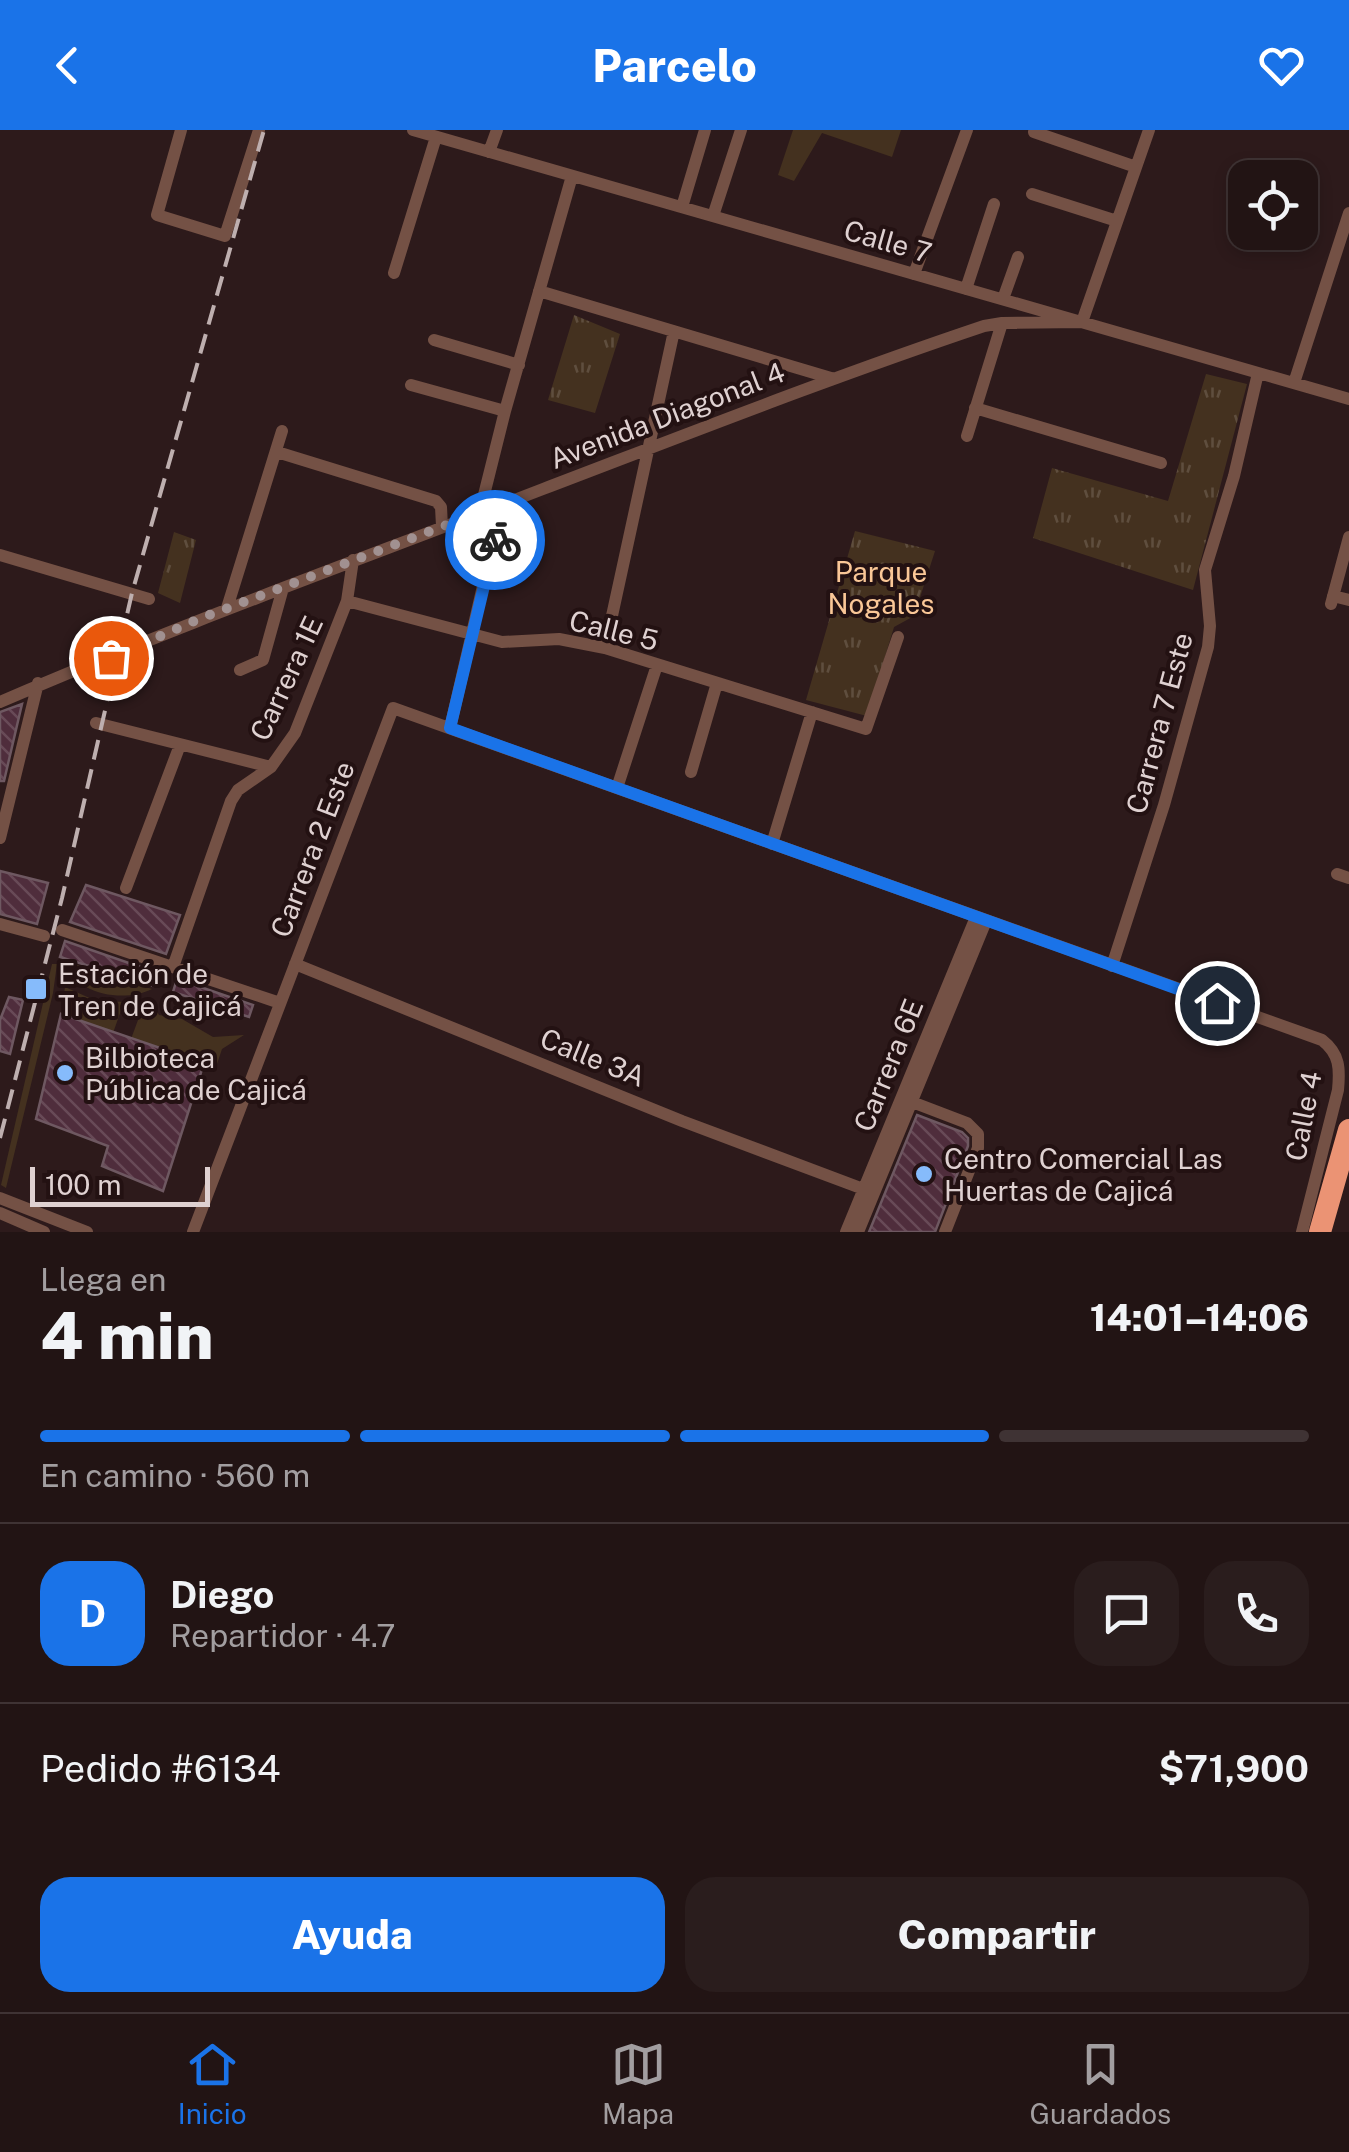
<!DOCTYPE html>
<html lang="es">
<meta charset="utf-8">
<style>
:root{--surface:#221414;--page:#2a1d1d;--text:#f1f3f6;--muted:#a29ea0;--line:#3f3334;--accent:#1a73e8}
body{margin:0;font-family:"Public Sans",sans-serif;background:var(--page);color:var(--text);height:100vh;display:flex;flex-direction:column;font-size:38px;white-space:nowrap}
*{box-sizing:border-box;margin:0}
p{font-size:32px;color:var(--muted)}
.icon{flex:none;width:55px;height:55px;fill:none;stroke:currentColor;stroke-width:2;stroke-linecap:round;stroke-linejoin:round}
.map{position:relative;height:1102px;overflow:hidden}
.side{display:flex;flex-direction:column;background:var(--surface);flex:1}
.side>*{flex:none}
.controls{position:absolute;left:1228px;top:30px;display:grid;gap:20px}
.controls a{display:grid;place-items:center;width:90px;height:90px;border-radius:20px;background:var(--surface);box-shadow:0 5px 15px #0003,0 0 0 2px var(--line);font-size:50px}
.scale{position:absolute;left:30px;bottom:25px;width:180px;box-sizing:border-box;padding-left:10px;border:5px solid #dfd1d1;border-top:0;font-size:28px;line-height:35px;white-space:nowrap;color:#dfd1d1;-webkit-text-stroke:8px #231112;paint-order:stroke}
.pin{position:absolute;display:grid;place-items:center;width:85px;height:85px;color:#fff;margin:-42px;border:5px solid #fff;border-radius:50%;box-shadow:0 2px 10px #0007}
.courier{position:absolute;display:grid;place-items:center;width:100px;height:100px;margin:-50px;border:8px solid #1a73e8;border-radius:50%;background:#fff;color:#222;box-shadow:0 2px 12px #0007}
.overview em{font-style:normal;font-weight:800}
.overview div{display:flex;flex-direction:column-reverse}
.overview{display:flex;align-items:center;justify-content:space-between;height:170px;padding:0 40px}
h1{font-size:65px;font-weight:800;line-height:75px}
.bar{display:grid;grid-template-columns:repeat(4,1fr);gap:15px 10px;align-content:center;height:120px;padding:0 40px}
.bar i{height:12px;border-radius:8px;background:var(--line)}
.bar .selected{background:var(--accent)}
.bar p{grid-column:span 4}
.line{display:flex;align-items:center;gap:25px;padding:0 40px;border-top:2px solid var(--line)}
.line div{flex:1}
.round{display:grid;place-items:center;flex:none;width:105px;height:105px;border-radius:30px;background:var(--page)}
.action{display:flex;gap:20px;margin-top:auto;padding:20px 40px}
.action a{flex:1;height:115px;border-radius:30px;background:var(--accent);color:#fff;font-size:40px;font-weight:800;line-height:115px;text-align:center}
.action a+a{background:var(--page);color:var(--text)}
header{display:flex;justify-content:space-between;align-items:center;height:130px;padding:0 40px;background:var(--accent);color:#fff;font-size:45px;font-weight:800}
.tab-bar{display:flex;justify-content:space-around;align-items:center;height:140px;border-top:2px solid var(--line);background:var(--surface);font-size:28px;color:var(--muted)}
.tab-bar a{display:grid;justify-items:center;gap:5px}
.tab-bar .selected{color:var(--accent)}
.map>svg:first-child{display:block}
</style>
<header><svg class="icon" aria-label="back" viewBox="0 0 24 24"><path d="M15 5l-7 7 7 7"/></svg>Parcelo<svg class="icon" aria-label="heart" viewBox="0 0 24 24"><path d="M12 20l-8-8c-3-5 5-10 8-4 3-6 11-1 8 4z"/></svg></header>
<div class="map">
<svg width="1349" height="1102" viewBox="0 0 1349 1102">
<defs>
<pattern id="park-tufts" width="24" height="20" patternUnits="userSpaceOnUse" patternTransform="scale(2.5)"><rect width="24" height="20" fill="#44311f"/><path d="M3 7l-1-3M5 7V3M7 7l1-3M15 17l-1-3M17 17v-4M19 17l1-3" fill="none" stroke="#5f4e3e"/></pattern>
<pattern id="building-back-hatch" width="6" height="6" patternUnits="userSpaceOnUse" patternTransform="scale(2.5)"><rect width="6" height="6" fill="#4f2d3c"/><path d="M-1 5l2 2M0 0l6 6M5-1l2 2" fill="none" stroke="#684a57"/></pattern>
</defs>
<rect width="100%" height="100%" fill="#2d1a1b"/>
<path fill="#44311f" d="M793,0H901L892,27L822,3L794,51L778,45Z
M65,831L152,859C125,873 73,865 65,831Z
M52,834H57L53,863L6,1058L1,1055Z
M65,857L94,870L124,872L113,903L61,884Z
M145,871L152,872L159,885L182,889L213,907L244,905L222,919L216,937L131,909Z"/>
<path fill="url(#park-tufts)" d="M574,185L620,204L595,283L548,270Z
M1206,244L1247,254L1193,460L1033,408L1052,338L1168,371Z
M855,401L935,421L914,486L894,497L867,586L806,570Z
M174,402L196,410L180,473L158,463Z"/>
<path fill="url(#building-back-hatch)" stroke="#6e5861" stroke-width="2.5" d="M22,574L4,651H0V582Z
M0,741L48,753L37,794L0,784Z
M86,755L180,785L166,824L70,792Z
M65,811L158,843L153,856L60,827Z
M177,849L253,875L249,887L173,862Z
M9,867L23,870L10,924L0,921V890Z
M61,884L204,933L163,1061L102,1036L108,1016L36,989Z
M917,985L962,1002L968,1008V1016L935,1102H869Z"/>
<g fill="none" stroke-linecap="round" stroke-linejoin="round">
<path stroke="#745145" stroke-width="12" d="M181,0L157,85L225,106L259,0
M413,0L1349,269
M1034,2L1136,37
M489,22L497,0
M1032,64L1117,91
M682,77L705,0
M713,86L741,0
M394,143L436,7
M914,144L967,0
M966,159L994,74
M539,161L831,248
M1003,169L1018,127
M434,210L519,235
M1294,253L1349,83
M411,255L505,281
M975,278L1161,333
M967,306L1002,193
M277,322L436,371L441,377L442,396
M480,381L505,281L572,46
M0,425L149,469
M1333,466L1349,470
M347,471L502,512L559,509L605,518L866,599L898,507
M1331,474L1349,407
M227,478L282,301
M605,518L674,201
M240,540L263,530L283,458
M0,572C178,495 362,429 543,359C690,303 835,246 984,196L1002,193L1082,192L1149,0
M96,593L271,637
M450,598L502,374
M691,642L717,553
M617,658L657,535
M0,708L38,553
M772,714L812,582
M1337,744L1349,748
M126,758L180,615
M0,794L44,806
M62,800L280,873
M295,834L682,991L874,1063
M1112,836L1164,675L1208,517L1210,496L1205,440L1234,346L1258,243
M173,837L231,671L238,660L271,637L295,603L347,471L353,430
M912,972L967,993L978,1004V1018L945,1102
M0,1068L87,1102
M0,1083L44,1102
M193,1102L393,578L1322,910C1340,924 1340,939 1338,960L1302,1102
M846,1102L976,787
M858,1102L986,791"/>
<path stroke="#eb9374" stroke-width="22" d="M1320,1102L1349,1000"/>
<path stroke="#beafaf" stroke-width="4" stroke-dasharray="20 10" stroke-linecap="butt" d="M0,1008L62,768L132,463L264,0"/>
</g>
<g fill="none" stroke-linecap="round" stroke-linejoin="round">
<path stroke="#a19191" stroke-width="10" stroke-dasharray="0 18" d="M111,528L199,489L502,374L495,410"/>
<path stroke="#1a73e8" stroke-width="12" d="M495,410L450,598L1217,873"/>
</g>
<g fill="#86bbfb" stroke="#231112" stroke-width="4">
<rect x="24" y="847" width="24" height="24" rx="5"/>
<circle cx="65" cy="943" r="10"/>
<circle cx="924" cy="1044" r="10"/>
</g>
<g text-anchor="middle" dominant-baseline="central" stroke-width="8" stroke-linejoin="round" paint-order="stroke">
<g font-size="28" fill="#dfd1d1" stroke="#231112">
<text transform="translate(888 111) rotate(16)">Calle 7</text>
<text transform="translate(667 285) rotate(-21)">Avenida Diagonal 4</text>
<text transform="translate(614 500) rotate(14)">Calle 5</text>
<text transform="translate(286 548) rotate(-65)">Carrera 1E</text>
<text transform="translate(1159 593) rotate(-75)">Carrera 7 Este</text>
<text transform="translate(312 719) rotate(-69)">Carrera 2 Este</text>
<text transform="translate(593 927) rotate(22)">Calle 3A</text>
<text transform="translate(888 935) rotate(-68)">Carrera 6E</text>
<text transform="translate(1303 986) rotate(-79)">Calle 4</text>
</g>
<g font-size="28" fill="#fac797" stroke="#231112">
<text x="881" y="441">Parque<tspan x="881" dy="32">Nogales</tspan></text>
</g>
<g font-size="28" fill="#dfd1d1" stroke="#231112" text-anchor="start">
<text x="58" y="843">Estación de<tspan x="58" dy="32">Tren de Cajicá</tspan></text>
<text x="85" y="927">Bilbioteca<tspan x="85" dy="32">Pública de Cajicá</tspan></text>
<text x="944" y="1028">Centro Comercial Las<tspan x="944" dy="32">Huertas de Cajicá</tspan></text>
</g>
</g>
</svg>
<div class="controls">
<a><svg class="icon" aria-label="locate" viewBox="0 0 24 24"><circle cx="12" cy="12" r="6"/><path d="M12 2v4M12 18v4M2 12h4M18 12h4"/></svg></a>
</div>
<div class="scale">100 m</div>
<div class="pin" style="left:111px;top:528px;background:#ea580c"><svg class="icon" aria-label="bag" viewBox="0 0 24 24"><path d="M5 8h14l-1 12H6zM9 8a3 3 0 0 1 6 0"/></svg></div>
<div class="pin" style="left:1217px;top:873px;background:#1f2937"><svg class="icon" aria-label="home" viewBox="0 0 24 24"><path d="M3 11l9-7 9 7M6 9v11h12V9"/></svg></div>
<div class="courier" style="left:495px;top:410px"><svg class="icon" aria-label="bike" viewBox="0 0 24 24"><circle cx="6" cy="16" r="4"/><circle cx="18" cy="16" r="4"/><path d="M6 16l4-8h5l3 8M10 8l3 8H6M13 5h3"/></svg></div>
</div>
<section class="side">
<div class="overview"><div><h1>4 min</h1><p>Llega en</p></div><em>14:01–14:06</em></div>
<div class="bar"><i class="selected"></i><i class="selected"></i><i class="selected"></i><i></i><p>En camino · 560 m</p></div>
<div class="line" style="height:180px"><b class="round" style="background:var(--accent);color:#fff">D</b><div><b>Diego</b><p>Repartidor · 4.7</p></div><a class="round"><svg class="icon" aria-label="chat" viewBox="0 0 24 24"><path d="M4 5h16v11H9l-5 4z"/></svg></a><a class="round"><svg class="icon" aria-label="phone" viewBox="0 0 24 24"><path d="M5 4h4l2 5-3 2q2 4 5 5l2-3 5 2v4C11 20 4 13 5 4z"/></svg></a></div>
<div class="line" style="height:130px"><div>Pedido #6134</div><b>$71,900</b></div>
<div class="action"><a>Ayuda</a><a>Compartir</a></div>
</section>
<nav class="tab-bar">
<a class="selected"><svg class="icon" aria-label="home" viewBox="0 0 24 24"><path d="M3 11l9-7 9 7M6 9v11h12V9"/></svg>Inicio</a>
<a><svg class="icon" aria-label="map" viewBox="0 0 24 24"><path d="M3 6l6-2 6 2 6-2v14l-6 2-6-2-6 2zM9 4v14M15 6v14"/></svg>Mapa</a>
<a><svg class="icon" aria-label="saved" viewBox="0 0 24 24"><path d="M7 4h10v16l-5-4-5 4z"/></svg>Guardados</a>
</nav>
